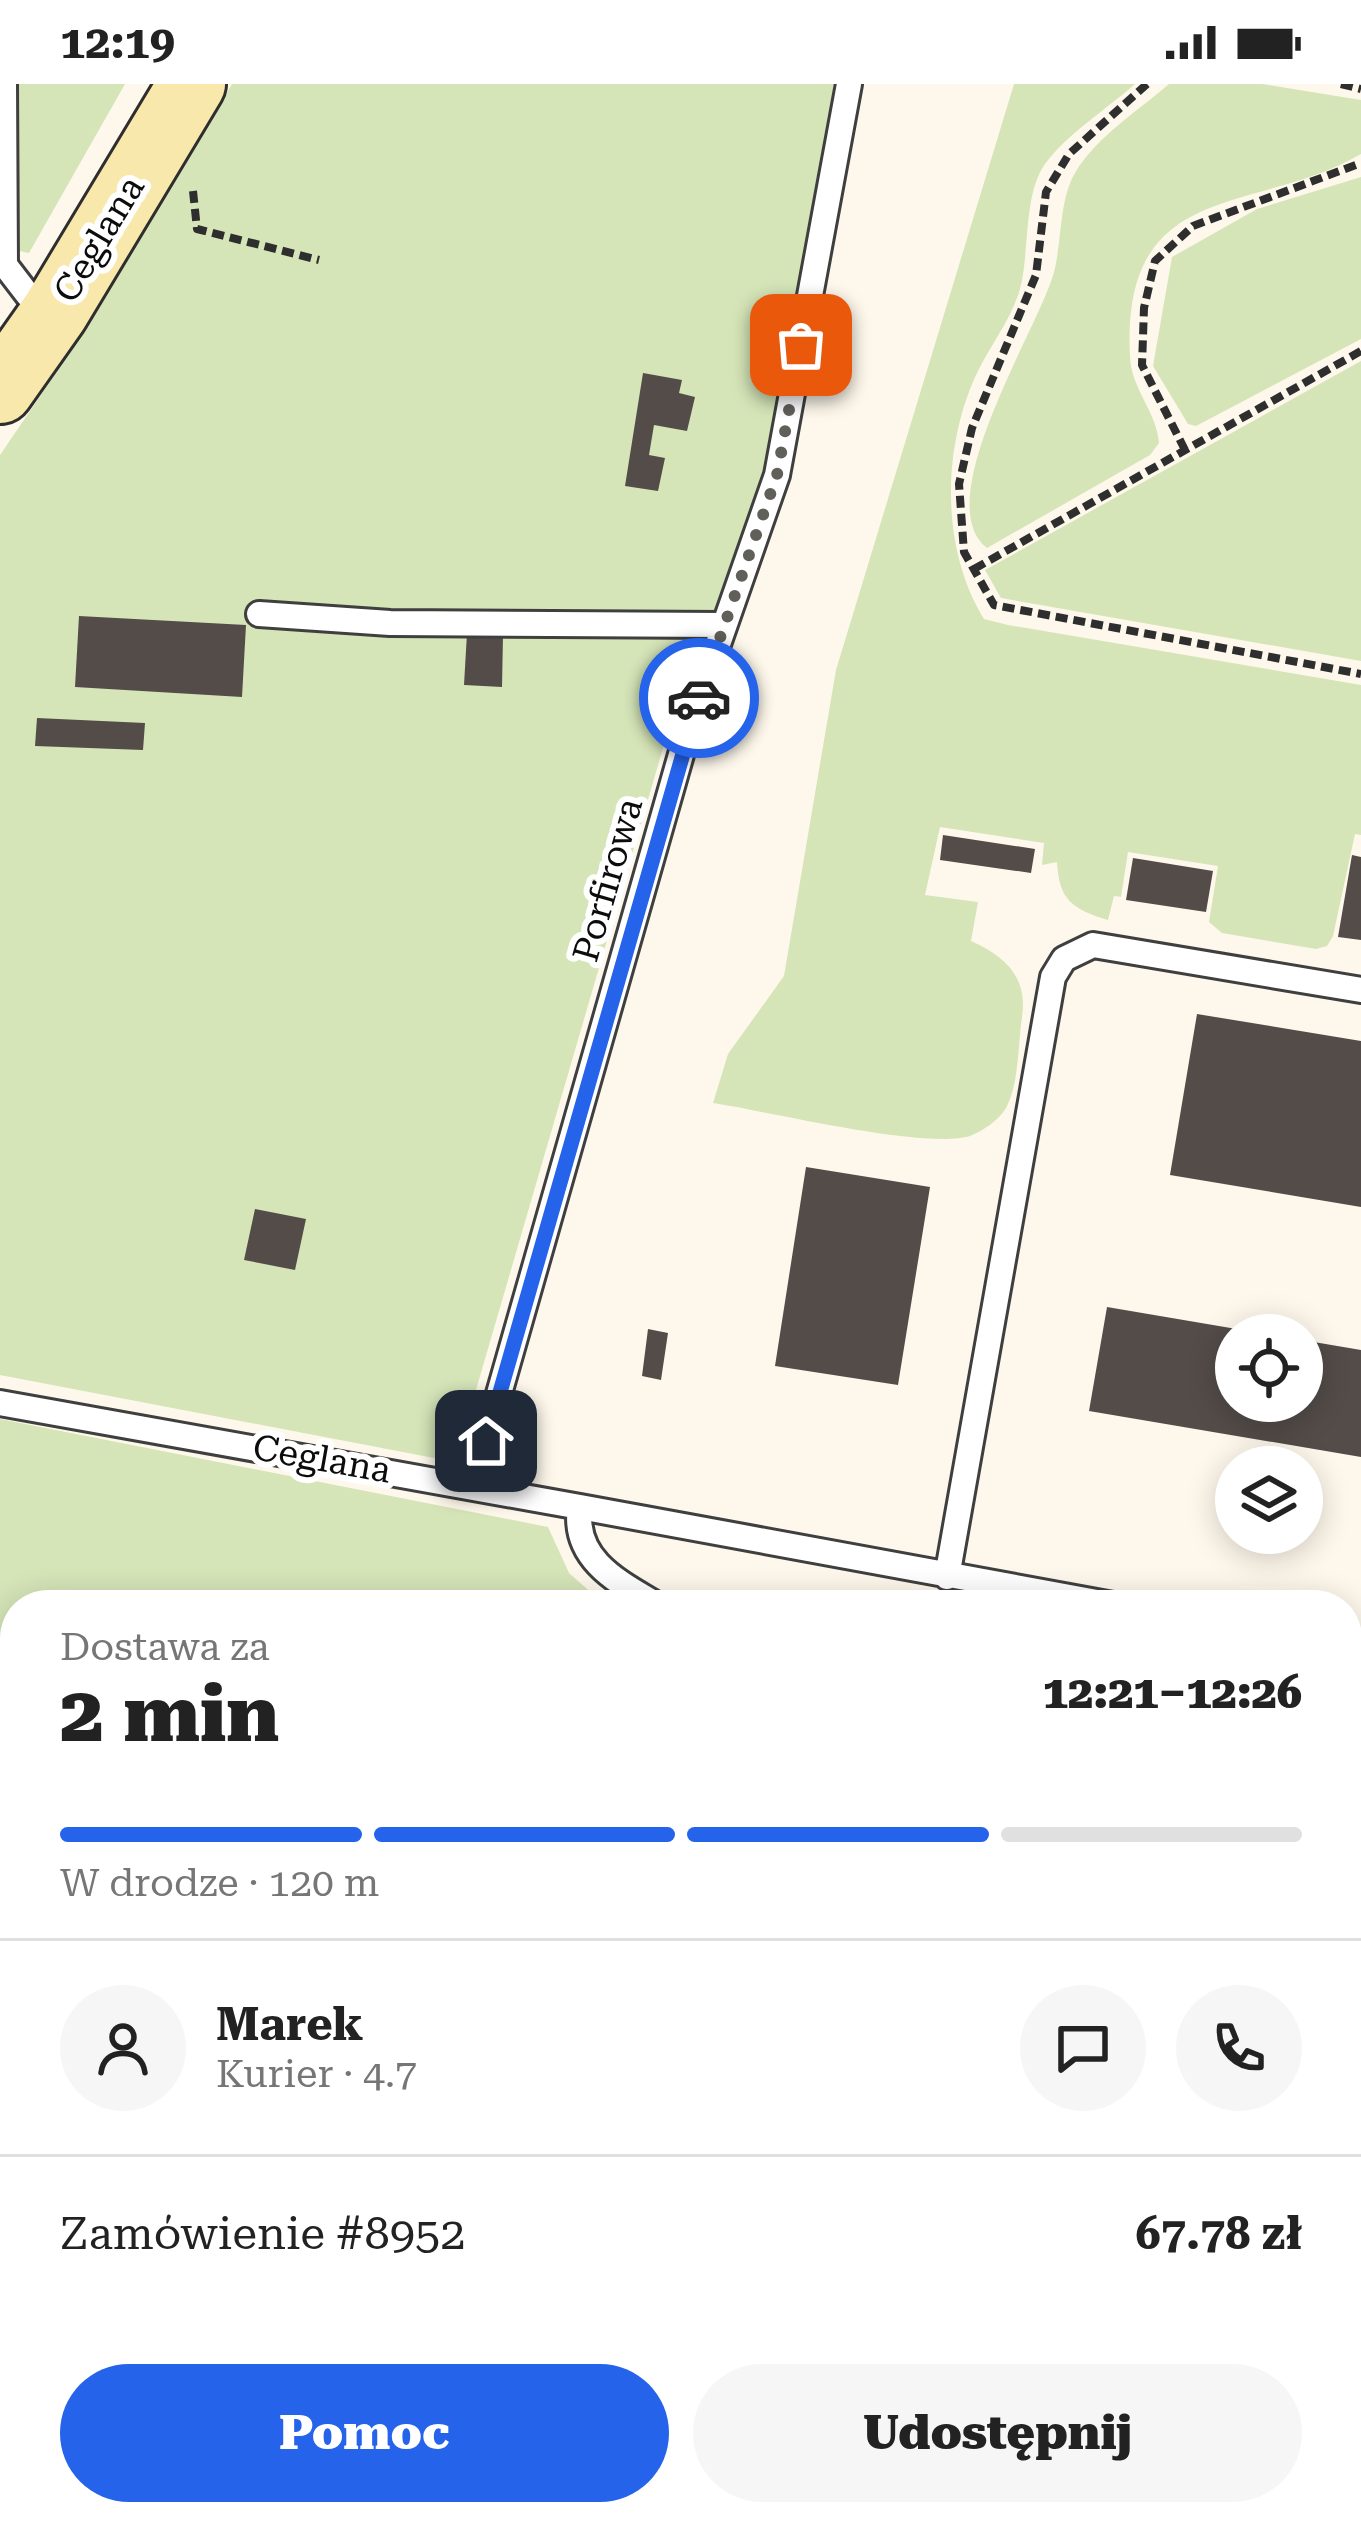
<!DOCTYPE html>
<html lang="pl">
<head>
<meta charset="utf-8">
<style>
  body { margin:0; font-family:"Roboto Serif",serif; background:#f6f6f6; color:#222; height:100vh; display:flex; flex-direction:column; font-size:45px; white-space:nowrap }
  * { box-sizing:border-box; margin:0 }
  p { font-size:39px; color:#767676 }
  .icon { flex:none; width:66px; height:66px; fill:none; stroke:currentColor; stroke-width:2; stroke-linecap:round; stroke-linejoin:round }
  .map { position:relative; flex:1; overflow:hidden }
  .sheet { position:absolute; left:0px; top:1506px; width:1362px; height:936px; display:flex; flex-direction:column; background:#fff; border-radius:48px 48px 0 0; box-shadow:0 6px 30px #0003 }
  .sheet>* { flex:none }
  .controls { position:absolute; left:1215px; top:1230px; display:grid; gap:24px }
  .controls a { display:grid; place-items:center; width:108px; height:108px; border-radius:50%; background:#fff; box-shadow:0 6px 30px #0003; font-size:60px }
  .pin { position:absolute; display:grid; place-items:center; width:102px; height:102px; color:#fff; margin:-51px; border-radius:24px; box-shadow:0 6px 18px #0006 }
  .courier { position:absolute; display:grid; place-items:center; width:120px; height:120px; margin:-60px; border:9px solid #2563eb; border-radius:50%; background:#fff; color:#222; box-shadow:0 3px 15px #0007 }
  .head em { font-style:normal; font-weight:800 }
  .head div { display:flex; flex-direction:column-reverse }
  .head { display:flex; align-items:center; justify-content:space-between; height:204px; padding:0 60px }
  h1 { font-size:78px; font-weight:800; line-height:90px }
  .bar { display:grid; grid-template-columns:repeat(4,1fr); gap:18px 12px; align-content:center; height:144px; padding:0 60px }
  .bar i { height:15px; border-radius:9px; background:#e0e0e0 }
  .bar .current { background:#2563eb }
  .bar p { grid-column:span 4 }
  .line { display:flex; align-items:center; gap:30px; padding:0 60px; border-top:3px solid #e0e0e0 }
  .line div { flex:1 }
  .round { display:grid; place-items:center; flex:none; width:126px; height:126px; border-radius:63px; background:#f6f6f6 }
  .primary-button { display:flex; gap:24px; margin-top:auto; padding:24px 60px }
  .primary-button a { flex:1; height:138px; border-radius:72px; background:#2563eb; color:#fff; font-size:48px; font-weight:800; line-height:138px; text-align:center }
  .primary-button a+a { background:#f6f6f6; color:#222 }
  .status { display:flex; justify-content:space-between; align-items:center; height:84px; padding:0 60px; background:#fff; direction:ltr }
  .status svg { height:33px; fill:currentColor }
  .map>svg:first-child { display:block }
  .green { fill:#d5e5b8 }
  .forest { fill:#bad598 }
  .building { fill:#534c49 }
  .lines { fill:none; stroke-linecap:round; stroke-linejoin:round }
  .lane-casing { stroke:#3f3f3f; stroke-width:30 }
  .secondary-casing { stroke:#2e2e2e; stroke-width:72 }
  .highway-casing { stroke:#1d1d1d; stroke-width:72 }
  .path { stroke:#2e2e2e; stroke-width:8; stroke-dasharray:12 6; stroke-linecap:butt }
  .lane { stroke:#fff; stroke-width:24 }
  .secondary { stroke:#f9e8ab; stroke-width:66 }
  .highway { stroke:#ea8d5d; stroke-width:66 }
  .done { stroke:#615f5a; stroke-width:12; stroke-dasharray:0 21.6 }
  .route { stroke:#2563eb; stroke-width:15 }
  .labels { text-anchor:middle; dominant-baseline:central; stroke-width:12; stroke-linejoin:round; paint-order:stroke }
  .street-label { font-size:36px; fill:#0c0c0c; stroke:#fff }
</style>
</head>
<body>
<div class="status"><b>12:19</b><svg viewBox="0 0 49 12"><path d="M0 12V9h3v3zM5 12V6h3v6zM10 12V3h3v9zM15 12V0h3v12zM26 1h20v11H26zM47 4h2v5h-2z"/></svg></div>
<div class="map">
<svg width="1361" height="2442" viewBox="0 0 1361 2442">
  <rect width="100%" height="100%" fill="#fef8ec"/>
  <path class="green" d="M 12,0 L 125,0 L 29,169 L 10,165 Z
    M 232,0 L 834,0 L 797,248 L 767,391 L 668,647 L 455,1378 L 0,1291 L 0,371 L 58,286 Z
    M 1014,0 L 1135,0 C 1107,25 1067,50 1045,80 C 1023,111 1030,168 1020,205 C 1012,234 991,260 978,287 C 942,361 940,464 984,535 L 1008,541 L 1361,601 L 1361,751 L 1355,750 L 1333,852 L 1327,862 L 1316,865 L 1222,849 L 1209,838 L 1218,782 L 1128,768 L 1121,813 L 1114,812 L 1108,836 C 1072,825 1059,816 1057,778 L 1042,781 L 1044,759 L 940,743 L 925,811 L 978,818 L 971,857 C 1005,872 1028,893 1022,933 C 1018,960 1019,1001 1006,1024 C 999,1036 983,1047 970,1052 C 925,1066 767,1027 713,1019 L 728,970 L 784,892 L 836,586 Z
    M 1169,0 L 1262,0 L 1361,16 L 1361,70 C 1255,132 1121,93 1130,272 C 1131,305 1157,328 1159,359 L 1150,371 L 987,464 C 927,418 1040,242 1054,188 C 1062,158 1059,116 1075,89 C 1096,53 1138,27 1169,0 Z
    M 1361,93 L 1361,255 L 1196,342 L 1188,340 L 1153,282 L 1172,173 L 1257,125 Z
    M 1361,277 L 1361,577 L 1001,514 L 985,486 Z
    M 0,1335 L 548,1443 L 569,1489 L 605,1521 L 15,1521 L 15,2022 L 0,2023 Z
    M 0,2047 L 15,2048 L 15,2274 L 0,2274 Z
    M 1361,2093 L 1361,2247 L 1347,2247 L 1347,2100 Z
    M 1347,2414 L 1361,2413 L 1361,2428 L 714,2442 L 0,2442 L 707,2427 L 1347,2427 Z"/>
  <path class="forest" d="M 1347,1885 L 1361,1887 L 1361,2029 L 1347,2035 Z"/>
  <path class="building" d="M 643,289 L 682,296 L 679,309 L 695,313 L 687,347 L 654,341 L 649,371 L 665,374 L 658,407 L 625,402 Z
    M 79,532 L 246,541 L 242,613 L 75,603 Z
    M 467,549 L 503,551 L 502,603 L 464,601 Z
    M 37,634 L 145,639 L 143,666 L 35,662 Z
    M 943,751 L 1035,765 L 1031,789 L 940,776 Z
    M 1352,771 L 1361,773 L 1361,856 L 1338,853 Z
    M 1133,774 L 1213,787 L 1206,828 L 1126,816 Z
    M 1197,930 L 1361,957 L 1361,1123 L 1170,1091 Z
    M 806,1083 L 930,1103 L 898,1301 L 775,1282 Z
    M 255,1125 L 306,1135 L 295,1186 L 244,1176 Z
    M 1107,1223 L 1260,1249 L 1236,1251 L 1236,1317 L 1302,1317 L 1302,1256 L 1361,1266 L 1361,1373 L 1089,1327 Z
    M 648,1245 L 668,1249 L 661,1296 L 642,1292 Z"/>
  <g class="lines">
    <defs>
      <path id="lane" d="M 4,0 L 5,181 L 28,211 L 53,226
        M 259,530 L 390,539 L 723,541
        M 0,1319 L 580,1423 C 572,1475 618,1498 657,1521
        M 473,1401 L 688,646 L 777,391 L 849,0
        M 580,1423 L 1113,1521
        M 947,1493 L 1053,893 L 1064,875 L 1093,861 L 1361,906
        M 1347,1561 L 1361,1563"/>
      <path id="secondary" d="M 0,306 L 55,228 L 192,0
        M 1347,2074 L 1361,2067
        M 0,2297 L 15,2297"/>
      <path id="highway" d="M 1347,2277 L 1361,2277
        M 1347,2359 L 1361,2359
        M 0,2387 L 15,2387"/>
    </defs>
    <use href="#lane" class="lane-casing"/>
    <use href="#secondary" class="secondary-casing"/>
    <use href="#highway" class="highway-casing"/>
    <path class="path" d="M 1147,0 L 1069,70 L 1046,108 L 1036,191 L 972,344 L 959,400 L 964,468 L 994,521 L 1361,590
      M 1341,0 L 1361,5
      M 193,107 L 197,145 L 319,176
      M 1185,366 L 1142,281 L 1144,224 L 1155,177 L 1193,142 L 1361,79
      M 974,485 L 1361,267
      M 0,2200 L 15,2200"/>
    <use href="#lane" class="lane"/>
    <use href="#secondary" class="secondary"/>
    <use href="#highway" class="highway"/>
  </g>
  <g class="lines">
    <path class="done" d="M 699,614 L 777,391 L 801,261"/>
    <path class="route" d="M 486,1357 L 699,614"/>
  </g>
  <g class="labels">
    <g class="street-label">
      <text transform="translate(99 155) rotate(-59)">Ceglana</text>
      <text transform="translate(608 796) rotate(-74)">Porfirowa</text>
      <text transform="translate(322 1375) rotate(10)">Ceglana</text>
    </g>
  </g>
</svg>
<div class="controls">
<a><svg class="icon" aria-label="locate" viewBox="0 0 24 24"><circle cx="12" cy="12" r="6"/><path d="M12 2v4M12 18v4M2 12h4M18 12h4"/></svg></a>
<a><svg class="icon" aria-label="layers" viewBox="0 0 24 24"><path d="M12 4l9 5-9 5-9-5zM3 14l9 5 9-5"/></svg></a>
</div>
<div class="pin" style="left:801px;top:261px;background:#ea580c"><svg class="icon" aria-label="bag" viewBox="0 0 24 24"><path d="M5 8h14l-1 12H6zM9 8a3 3 0 0 1 6 0"/></svg></div>
<div class="pin" style="left:486px;top:1357px;background:#1f2937"><svg class="icon" aria-label="home" viewBox="0 0 24 24"><path d="M3 11l9-7 9 7M6 9v11h12V9"/></svg></div>
<div class="courier" style="left:699px;top:614px"><svg class="icon" aria-label="car" viewBox="0 0 24 24"><path d="M5 17H2v-5l4-1 3-4h7l3 4 3 1v5h-3M9 17h6M6 11h13"/><circle cx="7" cy="17" r="2"/><circle cx="17" cy="17" r="2"/></svg></div>
<section class="sheet">
<div class="head"><div><h1>2 min</h1><p>Dostawa za</p></div><em>12:21–12:26</em></div>
<div class="bar"><i class="current"></i><i class="current"></i><i class="current"></i><i></i><p>W drodze · 120 m</p></div>
<div class="line" style="height:216px"><a class="round"><svg class="icon" aria-label="person" viewBox="0 0 24 24"><circle cx="12" cy="8" r="4"/><path d="M4 21q1-7 8-7t8 7"/></svg></a><div><b>Marek</b><p>Kurier · 4.7</p></div><a class="round"><svg class="icon" aria-label="chat" viewBox="0 0 24 24"><path d="M4 5h16v11H9l-5 4z"/></svg></a><a class="round"><svg class="icon" aria-label="phone" viewBox="0 0 24 24"><path d="M5 4h4l2 5-3 2q2 4 5 5l2-3 5 2v4C11 20 4 13 5 4z"/></svg></a></div>
<div class="line" style="height:156px"><div>Zamówienie #8952</div><b>67.78 zł</b></div>
<div class="primary-button"><a>Pomoc</a><a>Udostępnij</a></div>
</section>
</div>
</body>
</html>
